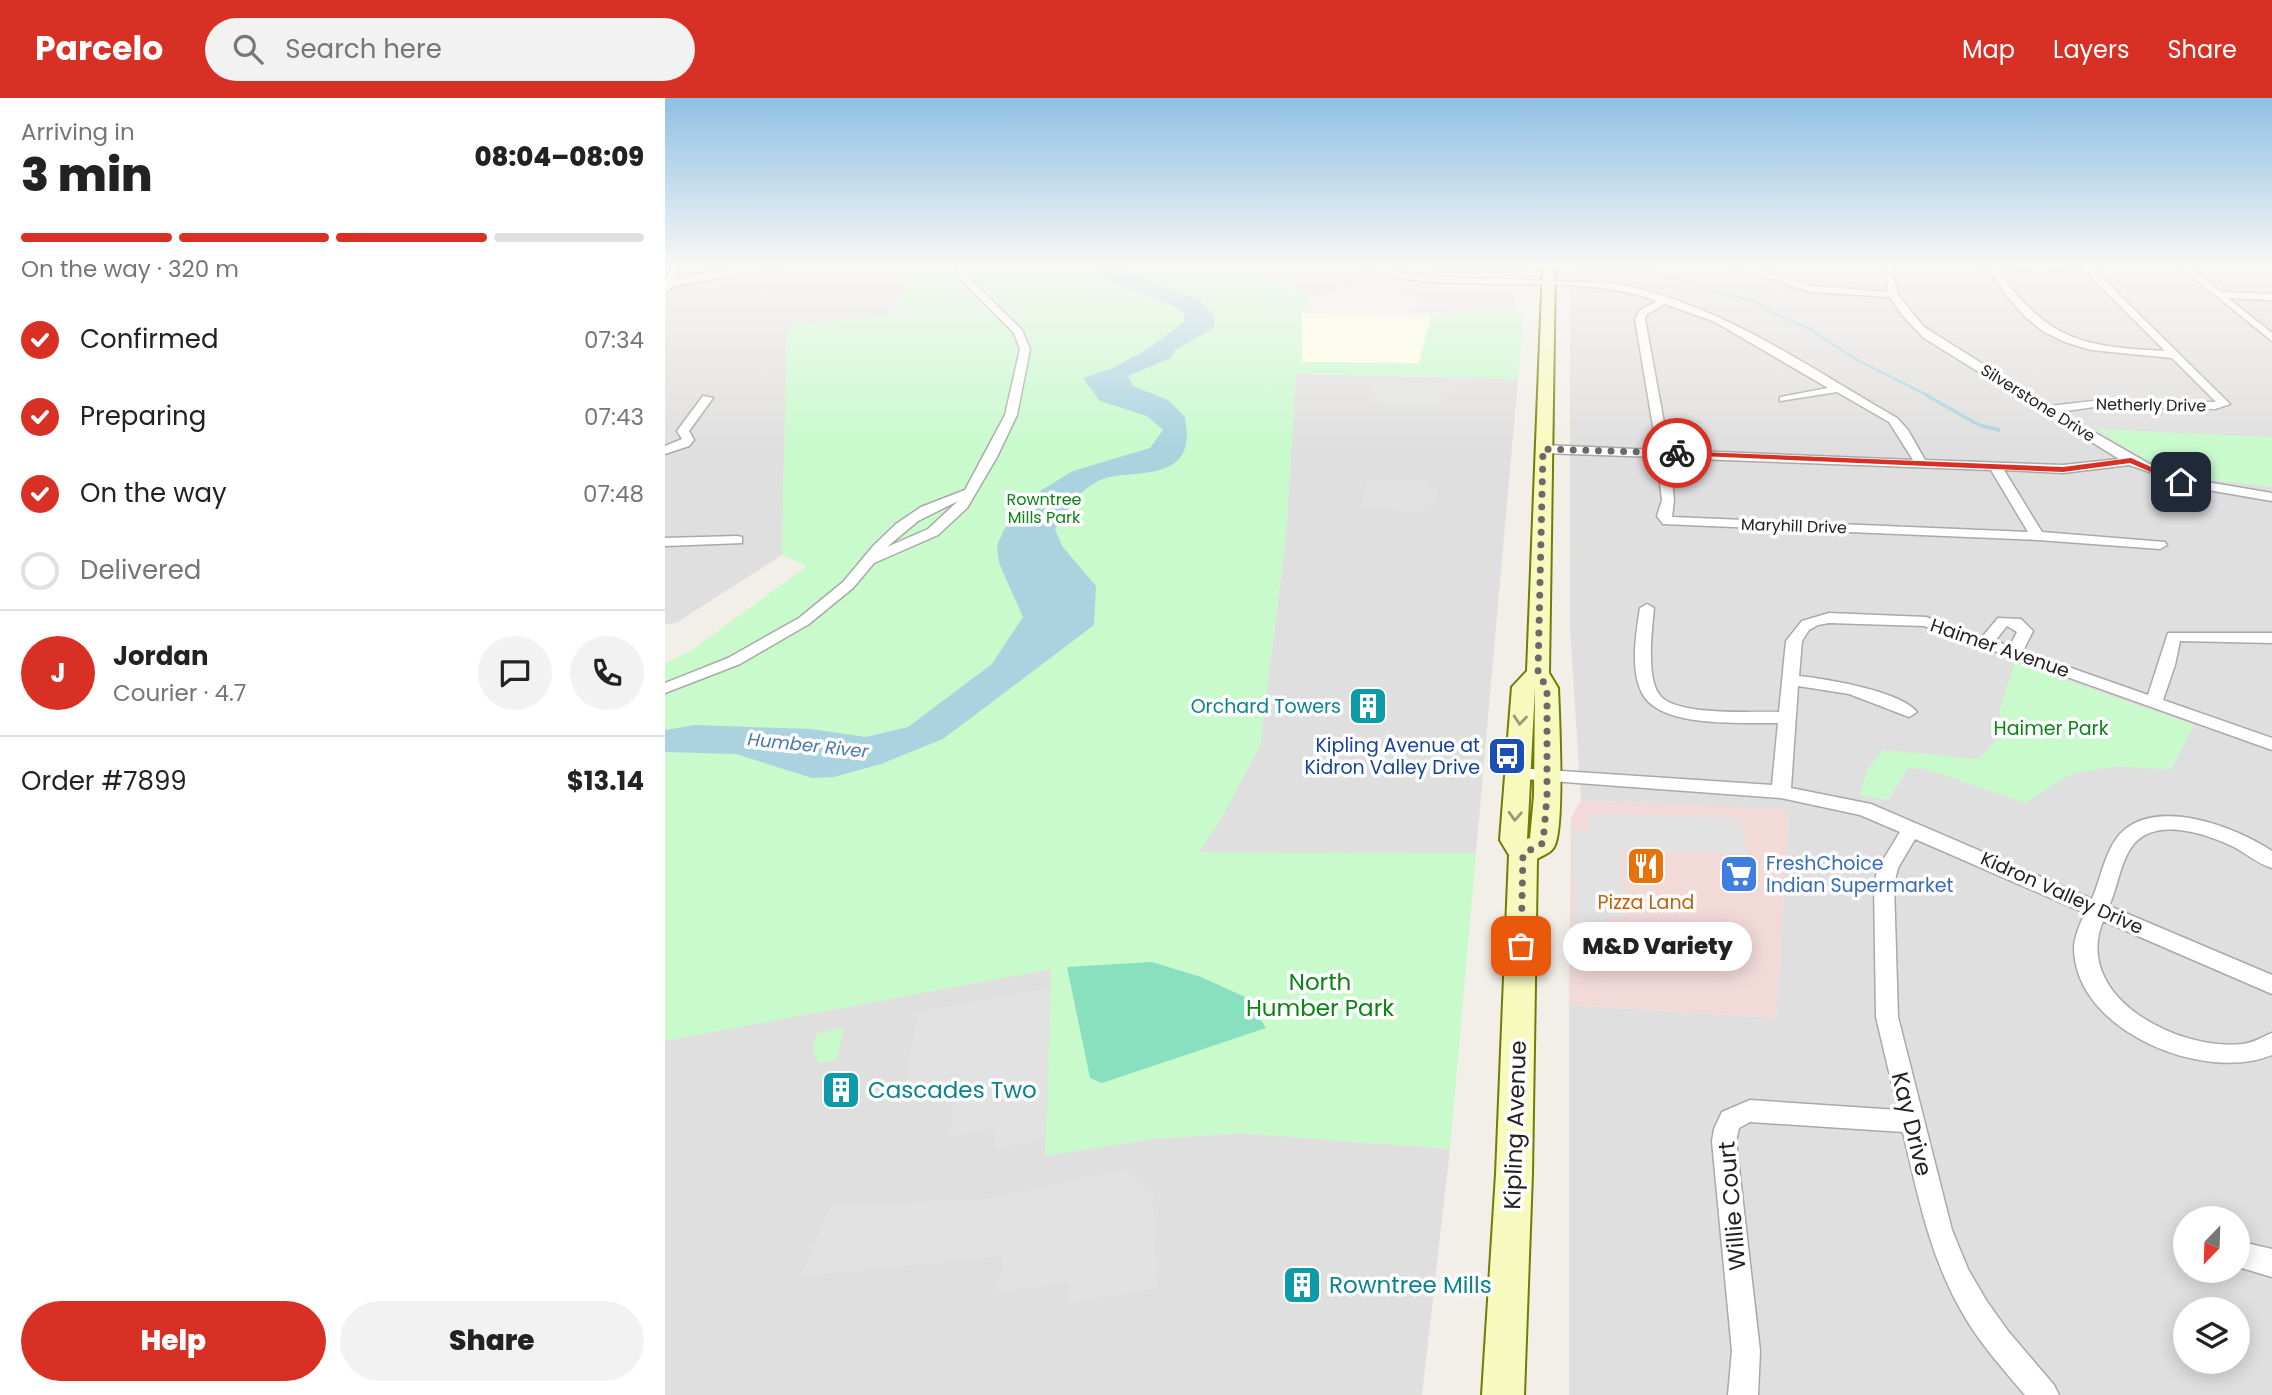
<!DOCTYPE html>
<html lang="en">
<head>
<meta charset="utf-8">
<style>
  body { margin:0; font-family:Poppins,sans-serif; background:#f2f2f2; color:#222; height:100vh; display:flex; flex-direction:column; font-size:26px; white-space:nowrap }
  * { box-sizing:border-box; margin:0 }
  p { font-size:23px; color:#767676 }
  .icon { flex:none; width:38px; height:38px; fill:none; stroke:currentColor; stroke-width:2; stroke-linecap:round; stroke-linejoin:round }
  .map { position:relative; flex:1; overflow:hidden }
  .side { display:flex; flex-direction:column; background:#fff; width:665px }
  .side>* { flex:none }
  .needle { width:46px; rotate:203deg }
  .buttons { position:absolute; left:1508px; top:1108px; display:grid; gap:14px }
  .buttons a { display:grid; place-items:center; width:77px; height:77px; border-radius:50%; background:#fff; box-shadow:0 4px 18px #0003; font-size:35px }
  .pin { position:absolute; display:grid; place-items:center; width:60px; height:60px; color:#fff; margin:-30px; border-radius:14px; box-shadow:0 4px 10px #0006 }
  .courier { position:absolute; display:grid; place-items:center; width:70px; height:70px; margin:-35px; border:5px solid #d93025; border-radius:50%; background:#fff; color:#222; box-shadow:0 2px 9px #0007 }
  .bubble { position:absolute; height:49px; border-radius:24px; background:#fff; box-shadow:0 4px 18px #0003; font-size:23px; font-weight:800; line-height:49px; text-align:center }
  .head em { font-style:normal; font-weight:800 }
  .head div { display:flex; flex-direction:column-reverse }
  .head { display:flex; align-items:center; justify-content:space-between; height:119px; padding:0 21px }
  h1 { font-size:46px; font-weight:800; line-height:52px }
  .bar { display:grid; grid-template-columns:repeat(4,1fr); gap:10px 7px; align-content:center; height:84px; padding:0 21px }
  .bar i { height:9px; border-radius:5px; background:#e0e0e0 }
  .bar .on { background:#d93025 }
  .bar p { grid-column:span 4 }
  .line { display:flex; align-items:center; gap:18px; padding:0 21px; border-top:2px solid #e0e0e0 }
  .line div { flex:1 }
  .round { display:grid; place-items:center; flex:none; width:74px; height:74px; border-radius:37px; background:#f2f2f2 }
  ol { padding:0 21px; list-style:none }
  li { display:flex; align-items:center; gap:21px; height:77px }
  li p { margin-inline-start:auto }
  li .icon { padding:7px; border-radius:50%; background:#d93025; color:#fff; stroke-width:4 }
  li:last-child { color:#767676 }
  li i { width:38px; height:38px; border:4px solid #e0e0e0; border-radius:50% }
  .action { display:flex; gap:14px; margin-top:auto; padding:14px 21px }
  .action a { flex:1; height:80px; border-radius:42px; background:#d93025; color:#fff; font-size:28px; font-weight:800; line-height:80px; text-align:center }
  .action a+a { background:#f2f2f2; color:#222 }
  header { display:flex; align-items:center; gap:42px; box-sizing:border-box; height:98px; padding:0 35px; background:#d93025; color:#fff }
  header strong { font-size:33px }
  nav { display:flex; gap:38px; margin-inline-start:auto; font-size:24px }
  .search { width:490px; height:63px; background:#f2f2f2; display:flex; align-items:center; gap:18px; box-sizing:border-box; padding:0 24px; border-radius:38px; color:#767676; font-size:26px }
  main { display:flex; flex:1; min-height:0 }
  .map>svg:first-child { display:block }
  .residential { fill:#e0dfdf; fill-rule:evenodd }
  .commercial { fill:#f2dad9 }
  .education { fill:#ffffe5 }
  .park { fill:#c8facc }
  .pitch { fill:#88e0be }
  .parking { fill:#e2e2e2 }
  .water { fill:#aad3df }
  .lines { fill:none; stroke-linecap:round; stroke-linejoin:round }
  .stream-far1 { stroke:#aad3df; stroke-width:2.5 }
  .stream { stroke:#aad3df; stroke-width:3.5 }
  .minor-casing { stroke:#a9a9a9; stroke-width:3 }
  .tertiary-casing { stroke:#a9a9a9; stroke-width:3 }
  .secondary-casing { stroke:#707d05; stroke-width:4 }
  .minor { fill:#fff; fill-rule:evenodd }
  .tertiary { fill:#fff; fill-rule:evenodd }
  .secondary { fill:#f7fabf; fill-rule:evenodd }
  .oneway { stroke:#979978 }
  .route { fill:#d93025 }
  .done { stroke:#6b6a68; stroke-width:7; stroke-dasharray:0 12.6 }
  .labels { text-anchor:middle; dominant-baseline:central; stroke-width:7; stroke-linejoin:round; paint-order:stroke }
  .far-street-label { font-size:16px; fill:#222; stroke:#fff }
  .far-park-label { font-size:16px; fill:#0c8416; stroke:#fff }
  .far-water-label { font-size:18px; font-style:italic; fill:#4a7aab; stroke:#fff }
  .street-label { font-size:19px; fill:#222; stroke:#fff }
  .culture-label { font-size:19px; fill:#0d838f; stroke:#fff; text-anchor:end }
  .park-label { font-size:19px; fill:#0c8416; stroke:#fff }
  .transit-label { font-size:19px; fill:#164399; stroke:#fff; text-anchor:end }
  .shop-label { font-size:19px; fill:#366cbe; stroke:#fff; text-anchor:start }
  .food-label { font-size:19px; fill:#c56008; stroke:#fff }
  .near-park-label { font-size:23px; fill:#0c8416; stroke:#fff }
  .near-culture-label { font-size:23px; fill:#0d838f; stroke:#fff; text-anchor:start }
  .near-street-label { font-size:23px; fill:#222; stroke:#fff }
</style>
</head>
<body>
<header>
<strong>Parcelo</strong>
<div class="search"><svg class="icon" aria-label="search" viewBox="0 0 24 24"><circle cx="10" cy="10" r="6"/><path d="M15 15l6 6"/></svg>Search here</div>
<nav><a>Map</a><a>Layers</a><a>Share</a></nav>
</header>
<main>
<section class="side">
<div class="head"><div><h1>3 min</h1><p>Arriving in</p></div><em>08:04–08:09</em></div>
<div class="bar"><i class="on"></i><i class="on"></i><i class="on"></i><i></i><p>On the way · 320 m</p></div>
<ol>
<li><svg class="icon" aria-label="check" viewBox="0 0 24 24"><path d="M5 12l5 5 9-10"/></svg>Confirmed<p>07:34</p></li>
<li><svg class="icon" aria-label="check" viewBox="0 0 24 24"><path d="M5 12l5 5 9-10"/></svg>Preparing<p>07:43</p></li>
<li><svg class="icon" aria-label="check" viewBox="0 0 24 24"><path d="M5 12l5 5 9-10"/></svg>On the way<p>07:48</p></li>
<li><i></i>Delivered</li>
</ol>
<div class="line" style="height:126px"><b class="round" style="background:#d93025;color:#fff">J</b><div><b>Jordan</b><p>Courier · 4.7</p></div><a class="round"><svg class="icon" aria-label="chat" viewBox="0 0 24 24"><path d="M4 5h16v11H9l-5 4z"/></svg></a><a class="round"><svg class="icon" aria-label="phone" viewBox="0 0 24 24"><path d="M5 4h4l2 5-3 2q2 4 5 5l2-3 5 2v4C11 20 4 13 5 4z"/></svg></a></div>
<div class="line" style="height:91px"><div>Order #7899</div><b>$13.14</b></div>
<div class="action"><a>Help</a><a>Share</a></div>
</section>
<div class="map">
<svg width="1607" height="1297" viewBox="0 0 1607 1297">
  <rect width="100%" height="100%" fill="#f2efe9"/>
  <path class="residential" d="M 0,167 L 72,167 L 70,176 L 135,168 L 223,168 L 243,188 L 225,218 L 122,227 L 117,457 L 11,525 L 0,526 Z
    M 578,167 L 692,167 L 728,180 L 717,184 L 695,184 L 648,199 Z
    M 905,167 L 1607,167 L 1607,1297 L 904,1297 L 904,907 L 1111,920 L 1124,712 L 916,702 L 905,529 ZM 1521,1120 L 1573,1120 L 1573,1172 L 1521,1172 ZM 1521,1211 L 1573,1211 L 1573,1264 L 1521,1264 Z
    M 631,276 L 853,281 L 811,755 L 533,755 L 595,648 L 621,436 Z
    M 387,871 L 381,1057 L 487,1041 L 575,1035 L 785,1051 L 757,1297 L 0,1297 L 0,938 Z"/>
  <path class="commercial" d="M 732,167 L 862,167 L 861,178 L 775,174 Z
    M 905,167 L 972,167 L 977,170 L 981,178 L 966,187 L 904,183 Z
    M 916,702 L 1124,711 L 1111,920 L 904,907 L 906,720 Z"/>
  <path class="education" d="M 637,215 L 766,218 L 755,265 L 637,264 Z"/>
  <path class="park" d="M 226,167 L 578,167 L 648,199 L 637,215 L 637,264 L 754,265 L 766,218 L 787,219 L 787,216 L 795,216 L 796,213 L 859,214 L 853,281 L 631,276 L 621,436 L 595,648 L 556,721 L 534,754 L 811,755 L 785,1051 L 575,1035 L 487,1041 L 380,1058 L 386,871 L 0,943 L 0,565 L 27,552 L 142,468 L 117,457 L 122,227 L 225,218 L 243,188 L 223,168 Z
    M 1431,331 L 1607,339 L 1607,389 C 1576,385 1544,384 1514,375 C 1484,366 1458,347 1431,331 Z
    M 1350,564 L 1529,627 L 1506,672 L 1452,668 L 1406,676 L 1360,705 L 1261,671 L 1243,670 L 1223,702 L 1195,697 L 1202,672 L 1218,652 L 1313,661 L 1334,640 L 1335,610 Z
    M 179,929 L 172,962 L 155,965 L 148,954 L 151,936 Z"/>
  <path class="pitch" d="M 487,864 L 536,879 L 580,899 L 601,930 L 437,985 L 425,980 L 402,869 Z"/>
  <path class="parking" d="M 735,188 L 850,191 L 849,212 L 788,211 L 787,215 L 749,214 L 753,198 L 732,197 Z
    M 717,284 L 779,285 L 779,290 L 790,290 L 789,295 L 778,295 L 777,308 L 711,307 L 712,304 L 703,304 L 708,286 L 716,287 Z
    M 704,381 L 764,384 L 763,389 L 773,389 L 771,401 L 755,413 L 695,410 Z
    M 925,716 L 1075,720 L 1083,756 L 955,752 L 960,819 L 941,819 L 945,867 L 909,866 L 909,731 L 923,732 Z
    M 386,890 L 381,1040 L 330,1052 L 331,1029 L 284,1039 L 291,984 L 240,994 L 253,914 Z
    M 458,1071 L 488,1096 L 492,1190 L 405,1205 L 403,1185 L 331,1194 L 338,1169 L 337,1158 L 136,1178 L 166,1108 L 323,1101 Z"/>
  <path class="water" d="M 421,167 L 455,167 L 496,188 L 534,202 L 549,217 L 550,229 L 510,252 L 506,260 L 463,278 L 468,288 L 503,302 L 520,319 C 521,328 523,338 521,346 C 514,383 462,372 438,381 C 415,390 403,411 390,431 L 397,448 L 431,488 L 429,527 L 278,641 L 216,666 L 169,679 L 147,680 L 71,656 L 0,654 L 0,632 L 30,627 L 146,631 L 201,639 L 243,629 L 327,566 L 358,519 L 334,465 L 332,447 L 340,430 L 375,393 L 408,373 L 485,350 L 498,332 L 482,318 L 435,303 L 418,280 L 448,270 L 483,251 L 519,224 L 520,216 L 509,208 L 451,186 Z"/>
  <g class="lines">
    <path class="stream-far1" d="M 981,167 L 996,177 L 1023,182 L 1045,193 L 1087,202 L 1110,216 L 1143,230 L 1192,262 L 1264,298"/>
    <path class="stream" d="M 1261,297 L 1314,327 L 1334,332"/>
    <defs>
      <path id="minor" d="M 7,167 L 15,167 L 5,191 L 0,194 L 0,181 Z
        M 291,167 L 299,167 L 299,175 L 357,232 L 365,251 L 352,317 L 332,359 L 302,410 L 273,437 L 209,465 L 188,490 L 144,526 L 75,566 L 0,595 L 0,585 L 63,560 L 134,520 L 178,484 L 209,447 L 231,426 L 256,409 L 300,392 L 340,317 L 355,251 L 349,235 L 292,178 ZM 293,403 L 263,431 L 222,449 L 253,423 Z
        M 699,167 L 713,167 L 739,175 L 777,179 L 947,185 C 1051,203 1142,268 1232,320 L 1243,332 L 1260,362 L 1398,367 L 1454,361 L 1259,240 L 1237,217 L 1225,199 L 1146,194 L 1064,167 L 1078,167 L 1147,188 L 1223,194 L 1221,167 L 1229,167 L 1228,177 L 1233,197 L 1259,229 L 1385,308 L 1436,302 L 1551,304 L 1507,260 L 1426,252 L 1400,244 L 1379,234 L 1360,219 L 1342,198 L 1323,170 L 1315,167 L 1428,167 L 1426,169 L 1565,306 L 1550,311 L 1436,308 L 1394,314 L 1488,368 L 1536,383 L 1607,395 L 1607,403 L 1531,390 L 1464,367 L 1398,375 L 1339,372 L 1377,434 L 1500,444 L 1502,447 L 1495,451 L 1373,442 L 998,426 L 992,418 L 997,402 L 992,359 L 878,355 L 872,351 L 878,347 L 992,352 L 970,221 L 974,213 L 992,203 C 932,181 862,188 799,185 C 767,184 727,184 699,167 ZM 1332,170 L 1375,173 L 1417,170 L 1500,253 C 1417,249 1381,242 1332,170 ZM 1000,206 L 1050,224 L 1163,290 L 1115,299 L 1115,303 L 1172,294 L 1224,324 L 1248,362 L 1004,352 L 980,221 L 981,217 ZM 1005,360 L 1326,372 L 1363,434 L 1007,419 L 1009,402 Z
        M 1513,167 L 1523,167 L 1556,194 L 1607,196 L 1607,202 L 1563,200 L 1607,235 L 1607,243 Z
        M 38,298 L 48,300 L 24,333 L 29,342 L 24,348 L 0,356 L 0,348 L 17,341 L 12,333 Z
        M 72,438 L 77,439 L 77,445 L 0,448 L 0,440 Z
        M 982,506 L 989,510 C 987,531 981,578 994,596 C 1009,619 1088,613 1114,614 L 1121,543 L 1137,523 L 1164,515 L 1261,519 L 1317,539 L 1333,520 L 1356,521 L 1368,533 L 1358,553 L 1483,597 L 1503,535 L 1607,535 L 1607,545 L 1515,543 L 1510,567 L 1498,602 L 1607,640 L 1607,652 L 1259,528 L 1164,525 L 1153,527 L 1144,532 L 1137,543 L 1134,578 C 1162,581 1235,593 1252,614 L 1244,619 L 1184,596 L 1133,588 L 1126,690 L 1206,706 L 1427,801 C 1436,780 1440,753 1455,736 C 1491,698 1571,729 1607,753 L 1607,770 C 1593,766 1582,756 1569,749 C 1542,736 1491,718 1468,747 C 1455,764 1453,789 1444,808 L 1607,877 L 1607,896 L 1438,823 C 1407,899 1513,953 1577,946 C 1588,945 1597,939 1607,935 L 1607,957 C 1540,985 1411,934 1409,851 C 1409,839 1415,826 1420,815 L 1250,741 L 1233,770 L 1229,786 L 1233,919 L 1287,1132 L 1303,1171 L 1321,1202 L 1343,1233 L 1389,1287 L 1394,1297 L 1360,1297 C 1339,1272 1317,1248 1301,1221 C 1266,1164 1253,1099 1238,1034 L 1085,1024 L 1074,1030 L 1071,1043 L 1095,1253 L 1093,1297 L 1063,1297 L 1067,1253 L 1047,1043 L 1049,1031 L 1057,1014 L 1085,1002 L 1233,1012 L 1211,919 L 1209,786 L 1213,770 L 1235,734 L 1195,717 L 1116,700 L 846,680 L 843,676 L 852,670 L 1107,687 L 1113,625 C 1078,624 995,631 977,595 C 965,572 971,535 975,510 ZM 1342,528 L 1352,534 L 1345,548 L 1330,543 Z
        M 1573,1143 L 1607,1151 L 1607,1179 L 1573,1169 Z"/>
      <path id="tertiary" d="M 93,167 L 121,167 L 0,190 L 0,182 Z"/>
      <path id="secondary" d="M 878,167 L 890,167 L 884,575 L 893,590 C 894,616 900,732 889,749 C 886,755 878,757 872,761 L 867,1076 L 859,1297 L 817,1297 L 831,1076 L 844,757 L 835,742 L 847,589 L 862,573 ZM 870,590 L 869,698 L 865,740 L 862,741 Z"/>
    </defs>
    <use href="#minor" class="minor-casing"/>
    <use href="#tertiary" class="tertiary-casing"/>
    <use href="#secondary" class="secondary-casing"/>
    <use href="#minor" class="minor"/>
    <use href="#tertiary" class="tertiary"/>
    <use href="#secondary" class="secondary"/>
  </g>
  <defs><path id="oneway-chevron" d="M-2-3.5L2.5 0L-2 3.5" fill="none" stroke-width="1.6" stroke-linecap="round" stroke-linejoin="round" transform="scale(1.75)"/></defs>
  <g class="oneway">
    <use href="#oneway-chevron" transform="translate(855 622) rotate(95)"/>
    <use href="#oneway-chevron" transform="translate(850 718) rotate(93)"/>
  </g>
  <linearGradient id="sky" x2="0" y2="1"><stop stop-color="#8fc0e4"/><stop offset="0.48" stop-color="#f9f8f5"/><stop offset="1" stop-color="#f9f8f5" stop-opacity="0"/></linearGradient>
  <rect width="1607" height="349" fill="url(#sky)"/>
  <path class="route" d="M 1010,353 L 1398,369 L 1466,360 L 1520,384 L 1513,386 L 1465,365 L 1398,374 L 1012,357 Z"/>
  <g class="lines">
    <path class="done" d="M 856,848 L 858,756 L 878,745 L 882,698 L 882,590 L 873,575 L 878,351 L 1012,355"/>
  </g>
  <defs>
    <symbol id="building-square" viewBox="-11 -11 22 22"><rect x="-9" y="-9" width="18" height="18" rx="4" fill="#0f9aa8" stroke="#fff"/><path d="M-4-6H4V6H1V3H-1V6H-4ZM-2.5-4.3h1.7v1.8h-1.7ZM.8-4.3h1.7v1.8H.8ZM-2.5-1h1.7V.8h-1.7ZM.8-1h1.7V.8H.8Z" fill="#fff"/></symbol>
    <symbol id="bus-square" viewBox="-11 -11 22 22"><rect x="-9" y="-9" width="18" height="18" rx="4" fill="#1a4fb4" stroke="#fff"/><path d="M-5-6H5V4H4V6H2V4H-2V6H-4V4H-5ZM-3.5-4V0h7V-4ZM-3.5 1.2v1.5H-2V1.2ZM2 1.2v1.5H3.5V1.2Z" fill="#fff"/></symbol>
    <symbol id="restaurant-square" viewBox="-11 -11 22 22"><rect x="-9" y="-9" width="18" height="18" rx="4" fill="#e8710a" stroke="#fff"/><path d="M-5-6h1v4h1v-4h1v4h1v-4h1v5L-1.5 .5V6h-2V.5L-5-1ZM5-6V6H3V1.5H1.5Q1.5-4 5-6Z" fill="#fff"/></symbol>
    <symbol id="supermarket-square" viewBox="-11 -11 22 22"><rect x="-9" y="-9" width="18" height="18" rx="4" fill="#3f7fe0" stroke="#fff"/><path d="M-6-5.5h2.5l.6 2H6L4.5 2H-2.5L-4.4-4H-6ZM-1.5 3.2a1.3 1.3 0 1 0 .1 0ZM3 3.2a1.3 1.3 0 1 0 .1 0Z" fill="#fff"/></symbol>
  </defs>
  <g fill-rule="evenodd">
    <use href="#building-square" x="681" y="586" width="44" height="44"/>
    <use href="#bus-square" x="820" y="636" width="44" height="44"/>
    <use href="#restaurant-square" x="959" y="746" width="44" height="44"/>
    <use href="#supermarket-square" x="1052" y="754" width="44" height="44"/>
    <use href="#building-square" x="154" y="970" width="44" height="44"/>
    <use href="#building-square" x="615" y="1165" width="44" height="44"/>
  </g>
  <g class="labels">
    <g class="far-street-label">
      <text transform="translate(1373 305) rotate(32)">Silverstone Drive</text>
      <text transform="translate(1486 307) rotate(1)">Netherly Drive</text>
      <text transform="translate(1129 428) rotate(2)">Maryhill Drive</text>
    </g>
    <g class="far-park-label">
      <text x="379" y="401">Rowntree<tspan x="379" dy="18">Mills Park</tspan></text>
    </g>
    <g class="far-water-label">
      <text transform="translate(143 647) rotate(6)">Humber River</text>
    </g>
    <g class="street-label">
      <text transform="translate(1335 550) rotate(19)">Haimer Avenue</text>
      <text transform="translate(1397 795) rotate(24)">Kidron Valley Drive</text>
    </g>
    <g class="culture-label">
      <text x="676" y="608">Orchard Towers</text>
    </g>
    <g class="park-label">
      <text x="1386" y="630">Haimer Park</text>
    </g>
    <g class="transit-label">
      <text x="815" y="647">Kipling Avenue at<tspan x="815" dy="22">Kidron Valley Drive</tspan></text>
    </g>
    <g class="shop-label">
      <text x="1101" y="765">FreshChoice<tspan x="1101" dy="22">Indian Supermarket</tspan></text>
    </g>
    <g class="food-label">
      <text x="981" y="804">Pizza Land</text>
    </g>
    <g class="near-park-label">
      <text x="655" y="884">North<tspan x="655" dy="26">Humber Park</tspan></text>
    </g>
    <g class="near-culture-label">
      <text x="203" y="992">Cascades Two</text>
      <text x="664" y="1187">Rowntree Mills</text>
    </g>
    <g class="near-street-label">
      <text transform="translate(1247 1026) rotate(76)">Kay Drive</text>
      <text transform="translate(850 1027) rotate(-88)">Kipling Avenue</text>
      <text transform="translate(1067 1108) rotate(-95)">Willie Court</text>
    </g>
  </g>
</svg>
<div class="buttons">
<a><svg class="needle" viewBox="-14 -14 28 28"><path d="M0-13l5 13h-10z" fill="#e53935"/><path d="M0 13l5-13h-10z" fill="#767676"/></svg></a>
<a><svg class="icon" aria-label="layers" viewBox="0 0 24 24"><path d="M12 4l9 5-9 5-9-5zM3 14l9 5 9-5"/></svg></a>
</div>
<div class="pin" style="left:856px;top:848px;background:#ea580c"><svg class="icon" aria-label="bag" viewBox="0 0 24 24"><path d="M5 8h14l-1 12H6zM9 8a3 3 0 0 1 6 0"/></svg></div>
<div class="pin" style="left:1516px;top:384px;background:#1f2937"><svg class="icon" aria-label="home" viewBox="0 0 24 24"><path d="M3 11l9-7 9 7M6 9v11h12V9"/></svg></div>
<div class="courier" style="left:1012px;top:355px"><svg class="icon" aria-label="bike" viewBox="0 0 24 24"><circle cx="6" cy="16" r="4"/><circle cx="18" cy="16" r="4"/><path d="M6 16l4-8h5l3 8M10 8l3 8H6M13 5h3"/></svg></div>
<div class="bubble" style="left:898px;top:824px;width:189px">M&amp;D Variety</div>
</div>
</main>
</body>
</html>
